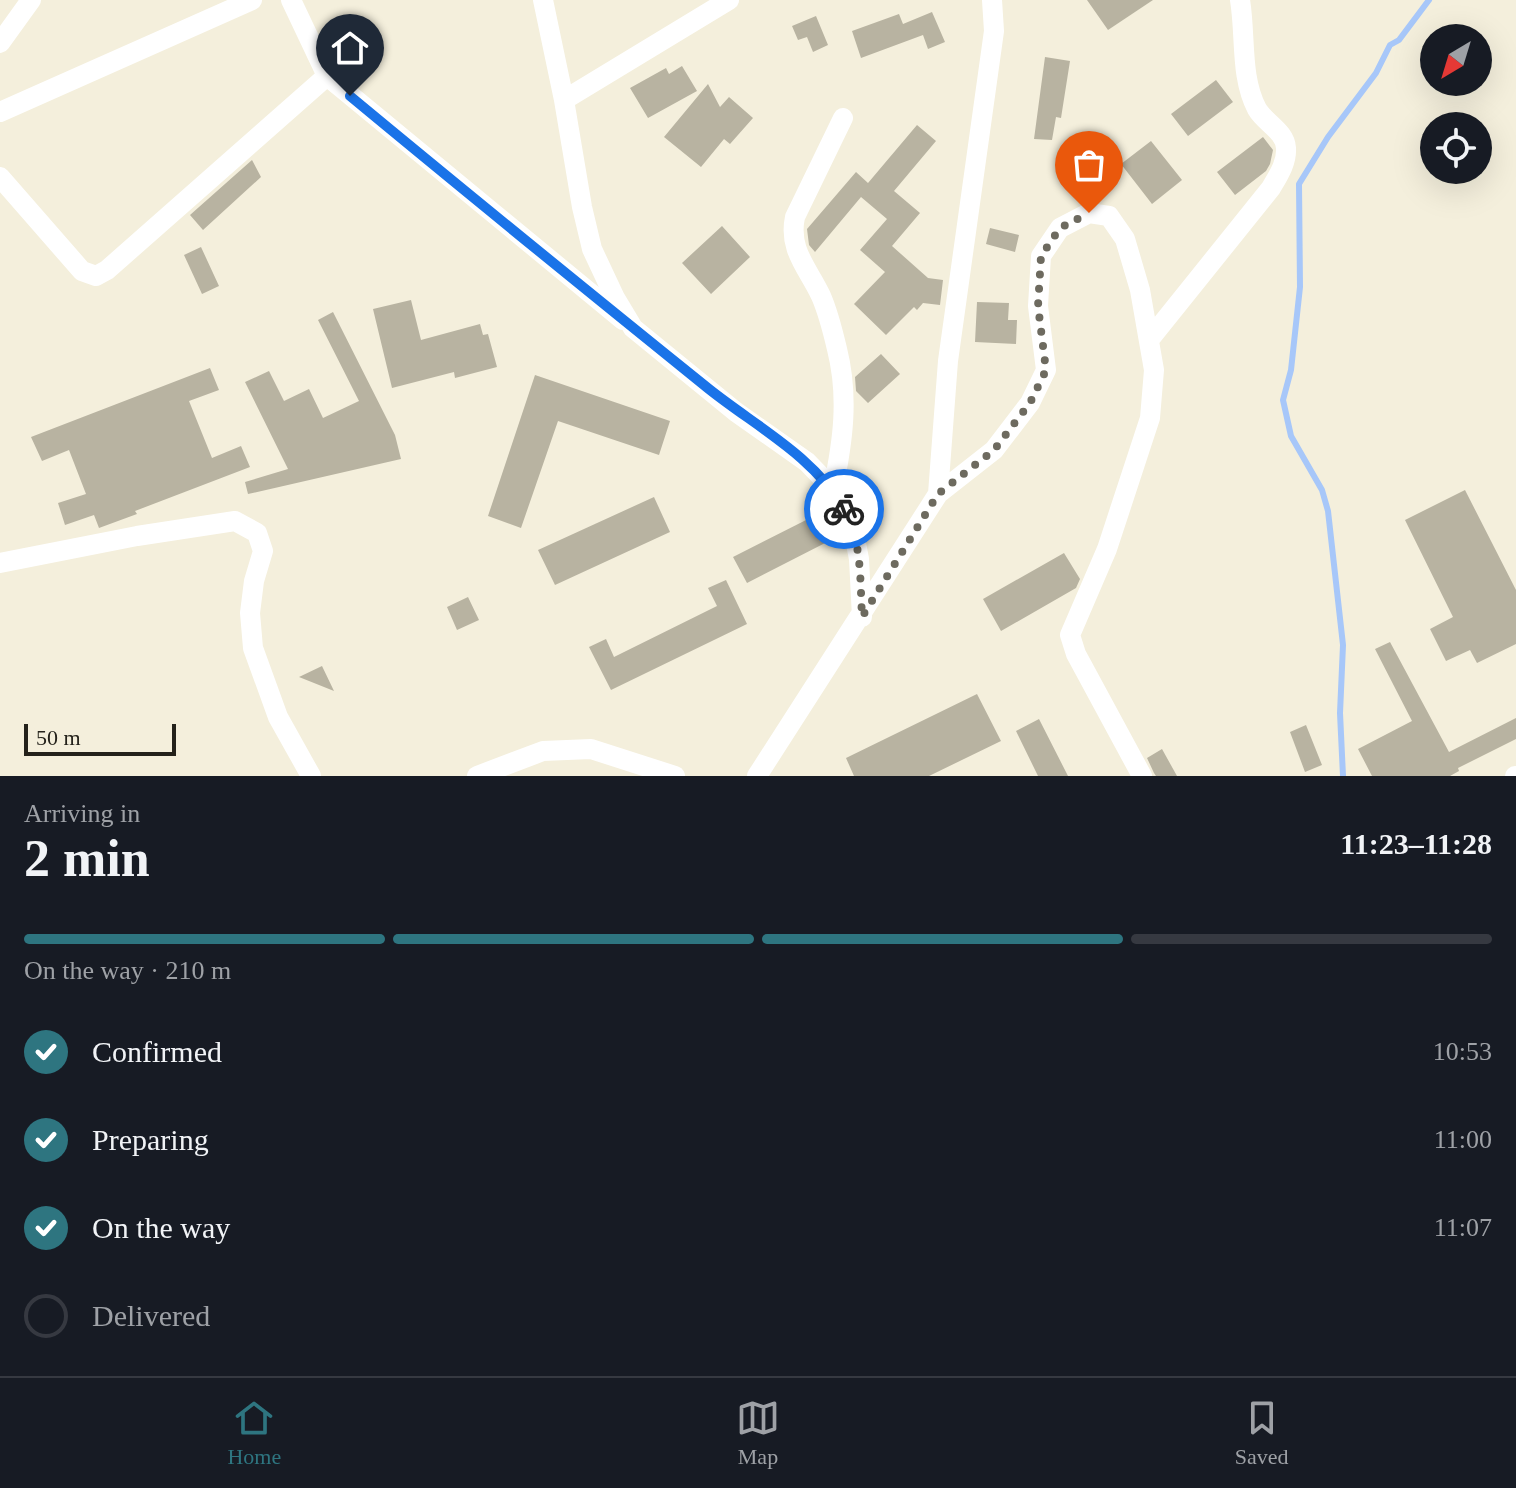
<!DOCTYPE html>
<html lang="en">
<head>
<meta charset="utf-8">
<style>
  body { margin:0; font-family:"Times New Roman",serif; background:#20242c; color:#f1f3f6; height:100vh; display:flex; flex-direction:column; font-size:30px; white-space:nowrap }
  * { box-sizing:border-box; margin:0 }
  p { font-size:26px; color:#9ea1a6 }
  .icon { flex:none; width:44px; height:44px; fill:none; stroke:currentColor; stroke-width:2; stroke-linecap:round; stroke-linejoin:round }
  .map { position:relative; height:776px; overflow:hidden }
  .panel { display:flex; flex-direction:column; background:#171b24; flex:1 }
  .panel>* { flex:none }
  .needle { width:52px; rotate:218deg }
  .controls { position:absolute; left:1420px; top:24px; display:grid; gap:16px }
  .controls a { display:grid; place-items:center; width:72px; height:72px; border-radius:50%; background:#171b24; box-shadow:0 8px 32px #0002; font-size:40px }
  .scale { position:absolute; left:24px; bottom:20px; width:152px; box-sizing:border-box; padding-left:8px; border:4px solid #24221b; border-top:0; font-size:22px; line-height:28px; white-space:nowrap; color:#24221b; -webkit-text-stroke:6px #f4efdc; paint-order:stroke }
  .pin { position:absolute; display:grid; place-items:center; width:68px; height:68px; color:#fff; margin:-82px -34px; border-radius:50% 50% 50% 0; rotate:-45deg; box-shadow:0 0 8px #0007 }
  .pin .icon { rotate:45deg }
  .courier { position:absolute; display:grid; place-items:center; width:80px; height:80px; margin:-40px; border:6px solid #1a73e8; border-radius:50%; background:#fff; color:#222; box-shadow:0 2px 10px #0007 }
  .summary em { font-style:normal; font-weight:700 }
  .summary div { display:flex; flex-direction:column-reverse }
  .summary { display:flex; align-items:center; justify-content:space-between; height:136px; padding:0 24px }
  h1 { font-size:52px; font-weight:700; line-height:60px }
  .bar { display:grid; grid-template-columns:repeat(4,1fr); gap:12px 8px; align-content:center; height:96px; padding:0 24px }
  .bar i { height:10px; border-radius:6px; background:#363941 }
  .bar .active { background:#2e7580 }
  .bar p { grid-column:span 4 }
  ol { padding:0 24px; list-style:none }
  li { display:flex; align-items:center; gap:24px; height:88px }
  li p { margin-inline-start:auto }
  li .icon { padding:8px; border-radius:50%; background:#2e7580; color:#fff; stroke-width:4 }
  li:last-child { color:#9ea1a6 }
  li i { width:44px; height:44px; border:4px solid #363941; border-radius:50% }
  .menu { display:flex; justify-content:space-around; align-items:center; height:112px; border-top:2px solid #363941; background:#171b24; font-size:22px; color:#9ea1a6 }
  .menu a { display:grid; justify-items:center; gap:4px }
  .menu .active { color:#2e7580 }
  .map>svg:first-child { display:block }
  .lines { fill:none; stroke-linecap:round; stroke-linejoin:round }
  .stream { stroke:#a7c7f9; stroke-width:6 }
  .building { fill:#b8b3a1 }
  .minor { stroke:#fff; stroke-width:20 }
  .done { stroke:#6d6a5f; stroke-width:8; stroke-dasharray:0 14.4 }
  .route { stroke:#1a73e8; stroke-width:10 }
</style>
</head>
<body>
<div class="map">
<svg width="1516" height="776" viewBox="0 0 1516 776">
  <rect width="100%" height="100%" fill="#f4efdc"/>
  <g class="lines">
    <path class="stream" d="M 1343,776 L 1340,713 L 1343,645 L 1328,511 L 1322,490 L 1291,436 L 1283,400 L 1291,370 L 1300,287 L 1299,184 L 1328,137 L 1376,73 L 1390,45 L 1399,40 L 1429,0"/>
  </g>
  <path class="building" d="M 1087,0 L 1153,0 L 1108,30 Z
    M 932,12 L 945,42 L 928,49 L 923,35 L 861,58 L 852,31 L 899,14 L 903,24 Z
    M 816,16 L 828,45 L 813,52 L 807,37 L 798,40 L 792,26 Z
    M 1045,57 L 1070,61 L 1061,118 L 1056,117 L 1052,140 L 1034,139 Z
    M 682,66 L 697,91 L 648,118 L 630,88 L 666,68 L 669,74 Z
    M 1216,80 L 1233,102 L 1188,136 L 1171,114 Z
    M 708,84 L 720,107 L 729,97 L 753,118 L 730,144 L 724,139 L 701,167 L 664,137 Z
    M 917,125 L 936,141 L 894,191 L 920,213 L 892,246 L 928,278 L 943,280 L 940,305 L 923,303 L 917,310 L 914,307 L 886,335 L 854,304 L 885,272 L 860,250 L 887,219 L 861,197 L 815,252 L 809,245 L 807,229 L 856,172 L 868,183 Z
    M 1263,137 L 1273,150 L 1270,164 L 1266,171 L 1235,195 L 1217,172 Z
    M 1151,141 L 1182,180 L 1152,204 L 1121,164 Z
    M 252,160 L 261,177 L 203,230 L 190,215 Z
    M 722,226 L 750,257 L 711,294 L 682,263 Z
    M 990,228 L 1019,235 L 1015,252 L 986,244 Z
    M 201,247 L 219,286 L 202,294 L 184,255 Z
    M 411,300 L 421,340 L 480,324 L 483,335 L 488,334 L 497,367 L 455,378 L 454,372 L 392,388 L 373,309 Z
    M 977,302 L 1009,303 L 1008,320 L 1017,320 L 1016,344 L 975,342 Z
    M 333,312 L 395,435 L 401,459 L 248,494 L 245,482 L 288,469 L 245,382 L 269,371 L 284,401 L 309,389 L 323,418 L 359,401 L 318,320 Z
    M 881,354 L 900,374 L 868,403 L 856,391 L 855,377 Z
    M 210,368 L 219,390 L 189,401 L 212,458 L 241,446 L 250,467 L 135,511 L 137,514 L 99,528 L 94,515 L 65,525 L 58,503 L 86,494 L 69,450 L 42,461 L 31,437 Z
    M 535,375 L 670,421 L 659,455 L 558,421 L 521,528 L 488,516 Z
    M 1465,490 L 1516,590 L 1516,644 L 1477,663 L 1470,650 L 1446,661 L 1430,629 L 1453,617 L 1405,520 Z
    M 654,497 L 670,532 L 555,585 L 538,550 Z
    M 816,515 L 829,541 L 747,583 L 733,557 Z
    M 1064,553 L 1080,579 L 1076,588 L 1001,631 L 983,599 Z
    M 726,580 L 747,624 L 611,690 L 589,647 L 606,639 L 614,657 L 717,606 L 708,588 Z
    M 468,597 L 479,620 L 457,630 L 447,607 Z
    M 1390,642 L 1449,752 L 1516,718 L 1516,739 L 1458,768 L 1459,771 L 1450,776 L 1372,776 L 1358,749 L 1412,721 L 1375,649 Z
    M 322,666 L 334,691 L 299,677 Z
    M 977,694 L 1001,741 L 929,776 L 854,776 L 846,758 Z
    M 1039,719 L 1068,776 L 1038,776 L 1016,731 Z
    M 1306,725 L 1322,765 L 1305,772 L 1290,732 Z
    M 1162,749 L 1177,776 L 1156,776 L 1154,773 L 1147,758 Z"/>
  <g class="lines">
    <path class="minor" d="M 291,0 L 327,76 L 623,320
      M 543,0 L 564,100 L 582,207 L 592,249 L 615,298 L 633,328 L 736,412 L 807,462 L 833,489 L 852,523 L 859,559 L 862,617
      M 0,43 L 31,0
      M 564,100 L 729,0
      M 0,112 L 252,0
      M 0,177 L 82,271 L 96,276 L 107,270 L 327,76
      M 1149,340 L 1271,188 C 1278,176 1287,163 1286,148 C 1285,131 1265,123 1257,109 C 1240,77 1246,36 1240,0
      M 833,489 C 843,441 849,397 837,349 C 833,332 828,312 821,296 C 808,268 788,250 795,217 L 843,118
      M 938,494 L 948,361 L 994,31 L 992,0
      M 0,563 L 137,536 L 235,521 L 257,533 L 263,551 L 254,581 L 250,613 L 253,648 L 278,717 L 311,776
      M 477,776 L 543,751 L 591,749 L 675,776
      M 757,776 L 938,494 L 994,450 L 1030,403 L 1046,370 L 1038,306 L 1041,256 L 1060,228 L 1089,213 L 1109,216 L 1125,239 L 1140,290 L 1154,370 L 1150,418 L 1107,549 L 1070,635 L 1076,654 L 1142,776
      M 1515,776 L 1516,776"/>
  </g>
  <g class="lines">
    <path class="done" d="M 844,509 C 862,541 860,580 862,617 L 938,494 L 994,450 L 1030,403 L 1046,370 L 1038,306 L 1041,256 L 1060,228 L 1089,213"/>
    <path class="route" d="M 350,96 C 467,193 585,289 704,385 C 751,424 813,454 844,509"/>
  </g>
</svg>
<div class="controls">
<a><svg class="needle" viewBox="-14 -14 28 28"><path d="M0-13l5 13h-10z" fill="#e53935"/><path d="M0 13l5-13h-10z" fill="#9ea1a6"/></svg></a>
<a><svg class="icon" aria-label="locate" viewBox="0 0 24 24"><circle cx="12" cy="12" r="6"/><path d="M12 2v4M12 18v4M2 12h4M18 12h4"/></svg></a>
</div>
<div class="scale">50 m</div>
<div class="pin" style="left:1089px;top:213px;background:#ea580c"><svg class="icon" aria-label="bag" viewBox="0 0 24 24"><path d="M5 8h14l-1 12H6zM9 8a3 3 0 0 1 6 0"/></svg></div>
<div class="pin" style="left:350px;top:96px;background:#1f2937"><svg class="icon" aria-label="home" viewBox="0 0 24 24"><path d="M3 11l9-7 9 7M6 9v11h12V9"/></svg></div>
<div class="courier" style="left:844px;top:509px"><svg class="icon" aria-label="bike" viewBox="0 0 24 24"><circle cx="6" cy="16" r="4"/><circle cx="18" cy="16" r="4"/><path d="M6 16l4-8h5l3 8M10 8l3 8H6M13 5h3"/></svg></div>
</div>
<section class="panel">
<div class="summary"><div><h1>2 min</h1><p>Arriving in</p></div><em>11:23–11:28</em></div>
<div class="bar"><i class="active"></i><i class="active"></i><i class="active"></i><i></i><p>On the way · 210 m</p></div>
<ol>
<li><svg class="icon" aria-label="check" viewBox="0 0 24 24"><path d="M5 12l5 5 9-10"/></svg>Confirmed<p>10:53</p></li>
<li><svg class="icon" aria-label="check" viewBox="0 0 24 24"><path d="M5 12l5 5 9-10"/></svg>Preparing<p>11:00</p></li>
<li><svg class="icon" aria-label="check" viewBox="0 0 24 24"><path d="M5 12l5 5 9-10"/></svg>On the way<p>11:07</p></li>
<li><i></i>Delivered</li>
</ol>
</section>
<nav class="menu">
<a class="active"><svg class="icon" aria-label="home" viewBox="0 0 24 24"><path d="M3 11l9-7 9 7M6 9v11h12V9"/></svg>Home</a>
<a><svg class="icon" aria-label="map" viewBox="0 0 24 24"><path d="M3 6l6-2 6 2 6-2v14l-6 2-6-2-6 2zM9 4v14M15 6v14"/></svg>Map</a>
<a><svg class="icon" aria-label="saved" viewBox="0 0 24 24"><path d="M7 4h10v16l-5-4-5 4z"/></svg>Saved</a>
</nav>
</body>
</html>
